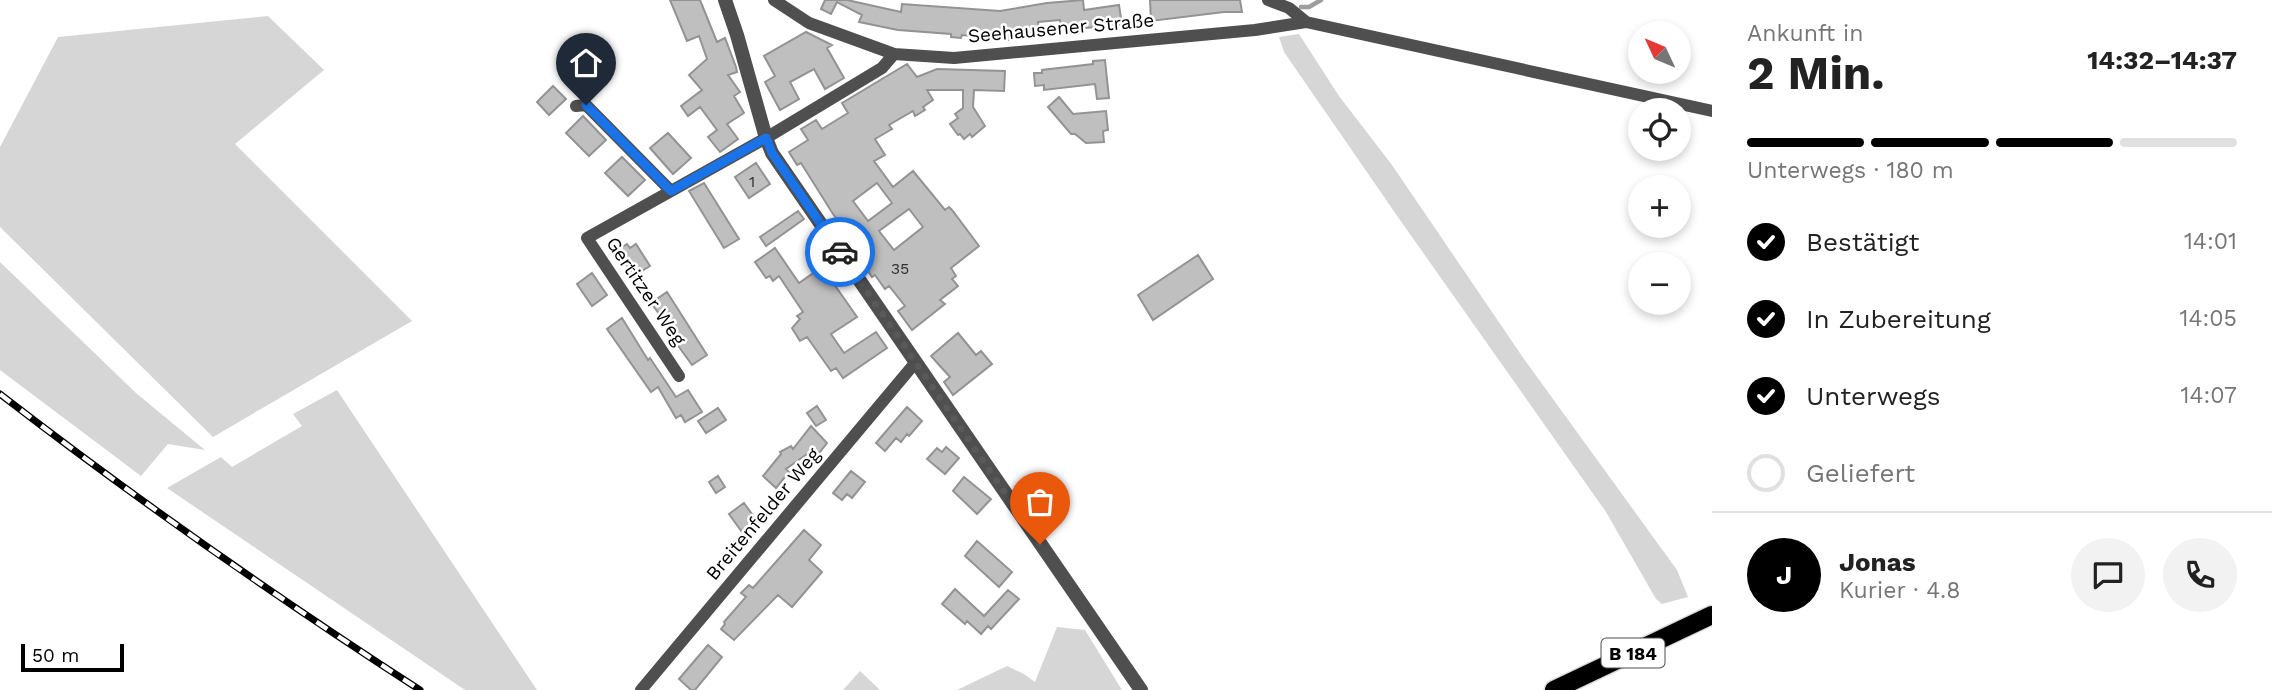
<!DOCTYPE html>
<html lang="de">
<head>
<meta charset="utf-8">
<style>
  body { margin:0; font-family:"Work Sans",sans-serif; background:#f2f2f2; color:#222; height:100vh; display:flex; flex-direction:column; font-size:26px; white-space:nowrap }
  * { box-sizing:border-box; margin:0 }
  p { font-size:23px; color:#767676 }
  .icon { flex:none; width:38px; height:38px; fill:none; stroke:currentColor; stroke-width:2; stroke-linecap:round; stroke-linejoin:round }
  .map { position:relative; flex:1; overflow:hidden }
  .drawer { display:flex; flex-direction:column; background:#fff; width:560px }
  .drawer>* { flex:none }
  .needle { width:46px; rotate:314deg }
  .fabs { position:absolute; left:1628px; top:21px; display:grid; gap:14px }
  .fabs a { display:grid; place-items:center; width:63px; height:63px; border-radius:50%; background:#fff; box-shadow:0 4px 10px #0003; font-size:35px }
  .scale { position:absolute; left:21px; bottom:18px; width:103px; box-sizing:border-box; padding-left:7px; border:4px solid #000; border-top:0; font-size:19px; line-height:24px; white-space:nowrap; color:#000; -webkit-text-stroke:5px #fff; paint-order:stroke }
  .pin { position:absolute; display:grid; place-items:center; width:60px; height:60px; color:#fff; margin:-72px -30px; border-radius:50% 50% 50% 0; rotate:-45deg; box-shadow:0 0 7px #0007 }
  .pin .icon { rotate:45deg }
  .courier { position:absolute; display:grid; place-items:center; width:70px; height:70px; margin:-35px; border:5px solid #1a73e8; border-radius:50%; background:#fff; color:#222; box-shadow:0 2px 9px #0007 }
  .overview em { font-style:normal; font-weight:700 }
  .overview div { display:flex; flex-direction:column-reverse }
  .overview { display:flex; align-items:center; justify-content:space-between; height:119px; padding:0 35px }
  h1 { font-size:46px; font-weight:700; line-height:52px }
  .bar { display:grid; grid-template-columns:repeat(4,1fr); gap:10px 7px; align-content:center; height:84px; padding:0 35px }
  .bar i { height:9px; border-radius:5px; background:#e0e0e0 }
  .bar .selected { background:#000 }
  .bar p { grid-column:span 4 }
  .line { display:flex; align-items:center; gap:18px; padding:0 35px; border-top:2px solid #e0e0e0 }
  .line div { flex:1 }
  .round { display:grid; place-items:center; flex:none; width:74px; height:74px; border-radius:37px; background:#f2f2f2 }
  ol { padding:0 35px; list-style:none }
  li { display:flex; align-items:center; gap:21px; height:77px }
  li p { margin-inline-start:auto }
  li .icon { padding:7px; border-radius:50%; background:#000; color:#fff; stroke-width:4 }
  li:last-child { color:#767676 }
  li i { width:38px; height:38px; border:4px solid #e0e0e0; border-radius:50% }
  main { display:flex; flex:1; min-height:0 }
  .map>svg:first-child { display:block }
  .green { fill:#d6d6d6 }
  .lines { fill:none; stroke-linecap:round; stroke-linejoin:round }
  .stream { stroke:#9d9d9d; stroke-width:4.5 }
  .building { fill:#bfbfbf; stroke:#939393; stroke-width:2; fill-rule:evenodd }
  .primary-casing { stroke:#dbdbdb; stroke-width:21 }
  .minor { stroke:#4f4f4f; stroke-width:12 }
  .tertiary { stroke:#4f4f4f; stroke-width:14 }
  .primary { stroke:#000; stroke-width:18 }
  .rail-casing { stroke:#000; stroke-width:7 }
  .rail { stroke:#fff; stroke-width:4.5; stroke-dasharray:13; stroke-linecap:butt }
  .done { stroke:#595959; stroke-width:7; stroke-dasharray:0 12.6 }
  .route { stroke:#1a73e8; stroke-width:9 }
  .labels { text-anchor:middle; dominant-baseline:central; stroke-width:5; stroke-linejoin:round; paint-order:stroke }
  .number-label { font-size:16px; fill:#303030 }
  .shield { fill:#fff; stroke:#4c4c4c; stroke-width:2 }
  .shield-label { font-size:18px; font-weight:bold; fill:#000 }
  .street-label { font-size:19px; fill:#000; stroke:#fff }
</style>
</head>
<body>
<main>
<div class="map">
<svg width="1712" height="690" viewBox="0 0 1712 690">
  <rect width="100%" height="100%" fill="#fff"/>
  <path class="green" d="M 268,16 L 324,70 L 235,144 L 412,321 L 213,437 L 0,227 L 0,147 L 58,37 Z
    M 1299,34 L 1339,96 L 1392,165 L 1524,359 L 1677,570 L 1688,597 L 1662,604 L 1656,599 L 1606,512 L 1400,220 L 1284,52 L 1279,37 Z
    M 0,262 L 136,393 L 205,450 L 168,444 L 141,476 L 0,370 Z
    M 337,390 L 537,690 L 465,690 L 167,488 L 221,457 L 232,467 L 302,426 L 293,414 Z
    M 1057,627 L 1085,630 L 1122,690 L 957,690 L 1007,666 L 1024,674 L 1035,682 Z
    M 860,671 L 880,690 L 843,690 Z"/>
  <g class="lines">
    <path class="stream" d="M 1301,7 L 1309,7 L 1321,0"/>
  </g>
  <path class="building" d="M 670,0 L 700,0 L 717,42 L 725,38 L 736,67 L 737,72 L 728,75 L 740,92 L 734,96 L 744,113 L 727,124 L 738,139 L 720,152 L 708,137 L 717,130 L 700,107 L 688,116 L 681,106 L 702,90 L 689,75 L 707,59 L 699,36 L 687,41 Z
    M 825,0 L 847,0 L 901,12 L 902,4 L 1000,11 L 1047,3 L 1083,0 L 1084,10 L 1119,5 L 1122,25 L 1061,30 L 1060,20 L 1038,22 L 1039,31 L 1008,35 L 1008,40 L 962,35 L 961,38 L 951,37 L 951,34 L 898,30 L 859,22 L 862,15 L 837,2 L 831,14 L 821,9 Z
    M 1150,0 L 1240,0 L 1242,12 L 1224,12 L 1151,21 Z
    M 806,32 L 832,45 L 827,48 L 844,78 L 825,89 L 814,69 L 790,82 L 799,99 L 780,110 L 765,82 L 775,76 L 764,56 Z
    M 1105,60 L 1109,98 L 1097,99 L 1095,84 L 1044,90 L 1044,85 L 1035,86 L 1034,73 L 1042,73 L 1042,70 L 1093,64 L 1093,61 Z
    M 907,64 L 917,77 L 937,69 L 1005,71 L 1004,91 L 974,90 L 973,107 L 985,126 L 972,137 L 970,134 L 964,139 L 960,134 L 958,135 L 950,124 L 958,118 L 955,114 L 963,108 L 963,90 L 927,90 L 933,100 L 923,107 L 925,110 L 915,116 L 913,111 L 889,125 L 892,129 L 875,139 L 885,155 L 874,161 L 893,187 L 913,171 L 945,210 L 949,207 L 952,210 L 979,246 L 951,268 L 956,276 L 952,279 L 958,286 L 940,300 L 945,304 L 912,330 L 898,311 L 905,306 L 889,286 L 885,289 L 875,275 L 872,277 L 866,268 L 871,265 L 833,214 L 801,163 L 797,165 L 789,152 L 808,140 L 801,129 L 816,120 L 822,129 L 848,113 L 842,103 ZM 877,183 L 892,203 L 868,221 L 853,201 ZM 909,209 L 923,227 L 894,250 L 879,231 Z
    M 553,86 L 566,99 L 549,115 L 537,102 Z
    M 1059,97 L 1073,114 L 1106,111 L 1108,130 L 1103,131 L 1104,142 L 1086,143 L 1075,134 L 1071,134 L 1048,107 Z
    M 583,116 L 606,140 L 589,156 L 566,133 Z
    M 668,133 L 691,158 L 673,174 L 650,148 Z
    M 622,157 L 645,180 L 628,196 L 605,173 Z
    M 756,163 L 770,184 L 749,198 L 735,177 Z
    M 704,183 L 739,239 L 724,248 L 689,191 Z
    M 798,211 L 804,219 L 766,246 L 760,237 Z
    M 627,244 L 630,248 L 636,244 L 650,266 L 634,276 L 617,250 Z
    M 775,248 L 799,283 L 822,267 L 857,317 L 831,334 L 844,353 L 876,332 L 887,348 L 843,378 L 836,368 L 831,371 L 807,337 L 800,341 L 792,328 L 800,319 L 797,316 L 803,312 L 779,276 L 773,281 L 770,276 L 766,278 L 755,262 Z
    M 1198,255 L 1213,279 L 1153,320 L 1138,295 Z
    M 592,273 L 607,295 L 592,306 L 577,284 Z
    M 667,292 L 707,355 L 692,365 L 674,340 L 677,338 L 651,303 Z
    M 622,318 L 648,360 L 650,358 L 676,397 L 688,390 L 702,412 L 685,422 L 681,415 L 676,418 L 658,387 L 651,392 L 607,329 Z
    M 958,333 L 976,355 L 981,351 L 992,364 L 953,395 L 944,382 L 950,377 L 931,356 Z
    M 817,406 L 826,420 L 816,426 L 807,413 Z
    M 907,407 L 922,421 L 909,436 L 907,434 L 901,442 L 896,438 L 885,451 L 876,443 Z
    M 718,408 L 726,420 L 706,433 L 698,421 Z
    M 811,426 L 827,443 L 816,457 L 810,452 L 786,469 L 789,472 L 776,488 L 763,476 L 781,454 L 780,452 L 791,446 L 793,449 Z
    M 946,447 L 959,458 L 945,474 L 927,459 L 937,448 L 942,452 Z
    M 851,471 L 865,482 L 852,498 L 847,494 L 842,500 L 833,493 Z
    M 718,476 L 725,487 L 716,493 L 709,482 Z
    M 964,477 L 991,499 L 977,514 L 953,491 Z
    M 744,503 L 757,521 L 742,532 L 729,514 Z
    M 804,530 L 821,545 L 809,560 L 822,572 L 792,607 L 778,595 L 734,640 L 721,629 L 725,624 L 724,622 L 746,597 L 741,593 L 749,585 L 753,588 Z
    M 977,541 L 1012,572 L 999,587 L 965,556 Z
    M 955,589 L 984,616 L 1008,590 L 1019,599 L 991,629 L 988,626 L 981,634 L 967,621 L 965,624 L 942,604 Z
    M 708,645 L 722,657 L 695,690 L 691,690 L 679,679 Z"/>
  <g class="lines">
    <defs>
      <path id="primary" d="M 1554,690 L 1712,615"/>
    </defs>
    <use href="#primary" class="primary-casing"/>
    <path class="minor" d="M 774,0 L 809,23 L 894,54 L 954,58 L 1255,30 L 1306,22 L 1712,111
      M 1268,0 L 1289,8 L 1306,22
      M 576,106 L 586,105 L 671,191
      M 679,376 L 587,238 L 766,138 L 882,68 L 894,54
      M 641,690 L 915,363"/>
    <path class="tertiary" d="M 725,0 L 737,35 L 766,138 L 772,153 L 1141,690"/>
    <use href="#primary" class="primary"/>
    <defs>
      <path id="rail" d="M 0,394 C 136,499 276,597 420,690"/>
    </defs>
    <use href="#rail" class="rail-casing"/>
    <use href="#rail" class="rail"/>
  </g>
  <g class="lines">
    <path class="done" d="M 840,252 L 1040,544"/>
    <path class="route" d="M 586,105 L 671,191 L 766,138 L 772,153 L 840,252"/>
  </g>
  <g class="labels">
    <g class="number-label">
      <text x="752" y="181">1</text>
      <text x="900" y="268">35</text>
    </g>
    <rect class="shield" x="1601.5" y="638.5" width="63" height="29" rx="5"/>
    <g class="shield-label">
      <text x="1633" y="653">B 184</text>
    </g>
    <g class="street-label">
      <text transform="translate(1061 28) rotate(-5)">Seehausener Straße</text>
      <text transform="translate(646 291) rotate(56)">Gertitzer Weg</text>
      <text transform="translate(763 514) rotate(-50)">Breitenfelder Weg</text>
    </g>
  </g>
</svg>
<div class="fabs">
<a><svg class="needle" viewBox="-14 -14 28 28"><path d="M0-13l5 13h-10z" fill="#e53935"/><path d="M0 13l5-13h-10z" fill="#767676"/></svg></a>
<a><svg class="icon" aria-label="locate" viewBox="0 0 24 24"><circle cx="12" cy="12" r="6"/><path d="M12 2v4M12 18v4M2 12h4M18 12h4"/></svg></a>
<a>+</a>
<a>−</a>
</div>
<div class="scale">50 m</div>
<div class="pin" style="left:1040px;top:544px;background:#ea580c"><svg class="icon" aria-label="bag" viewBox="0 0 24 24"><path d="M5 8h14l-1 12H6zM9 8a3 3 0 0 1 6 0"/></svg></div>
<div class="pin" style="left:586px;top:105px;background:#1f2937"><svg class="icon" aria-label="home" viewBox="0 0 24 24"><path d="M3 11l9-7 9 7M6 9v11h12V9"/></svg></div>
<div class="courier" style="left:840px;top:252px"><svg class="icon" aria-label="car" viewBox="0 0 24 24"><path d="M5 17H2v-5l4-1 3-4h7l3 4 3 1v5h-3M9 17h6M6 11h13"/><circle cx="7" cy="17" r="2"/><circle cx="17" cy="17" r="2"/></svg></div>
</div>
<section class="drawer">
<div class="overview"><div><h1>2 Min.</h1><p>Ankunft in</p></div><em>14:32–14:37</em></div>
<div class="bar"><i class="selected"></i><i class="selected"></i><i class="selected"></i><i></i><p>Unterwegs · 180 m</p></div>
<ol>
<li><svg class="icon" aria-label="check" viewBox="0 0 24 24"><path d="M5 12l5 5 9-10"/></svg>Bestätigt<p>14:01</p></li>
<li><svg class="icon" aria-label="check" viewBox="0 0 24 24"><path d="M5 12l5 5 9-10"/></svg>In Zubereitung<p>14:05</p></li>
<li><svg class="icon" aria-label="check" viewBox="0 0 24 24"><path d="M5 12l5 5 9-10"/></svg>Unterwegs<p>14:07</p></li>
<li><i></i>Geliefert</li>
</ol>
<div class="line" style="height:126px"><b class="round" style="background:#000;color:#fff">J</b><div><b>Jonas</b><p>Kurier · 4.8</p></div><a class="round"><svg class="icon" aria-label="chat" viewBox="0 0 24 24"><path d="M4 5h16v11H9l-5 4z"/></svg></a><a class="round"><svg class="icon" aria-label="phone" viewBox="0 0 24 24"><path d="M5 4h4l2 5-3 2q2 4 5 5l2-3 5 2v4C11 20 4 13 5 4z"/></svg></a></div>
</section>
</main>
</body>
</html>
